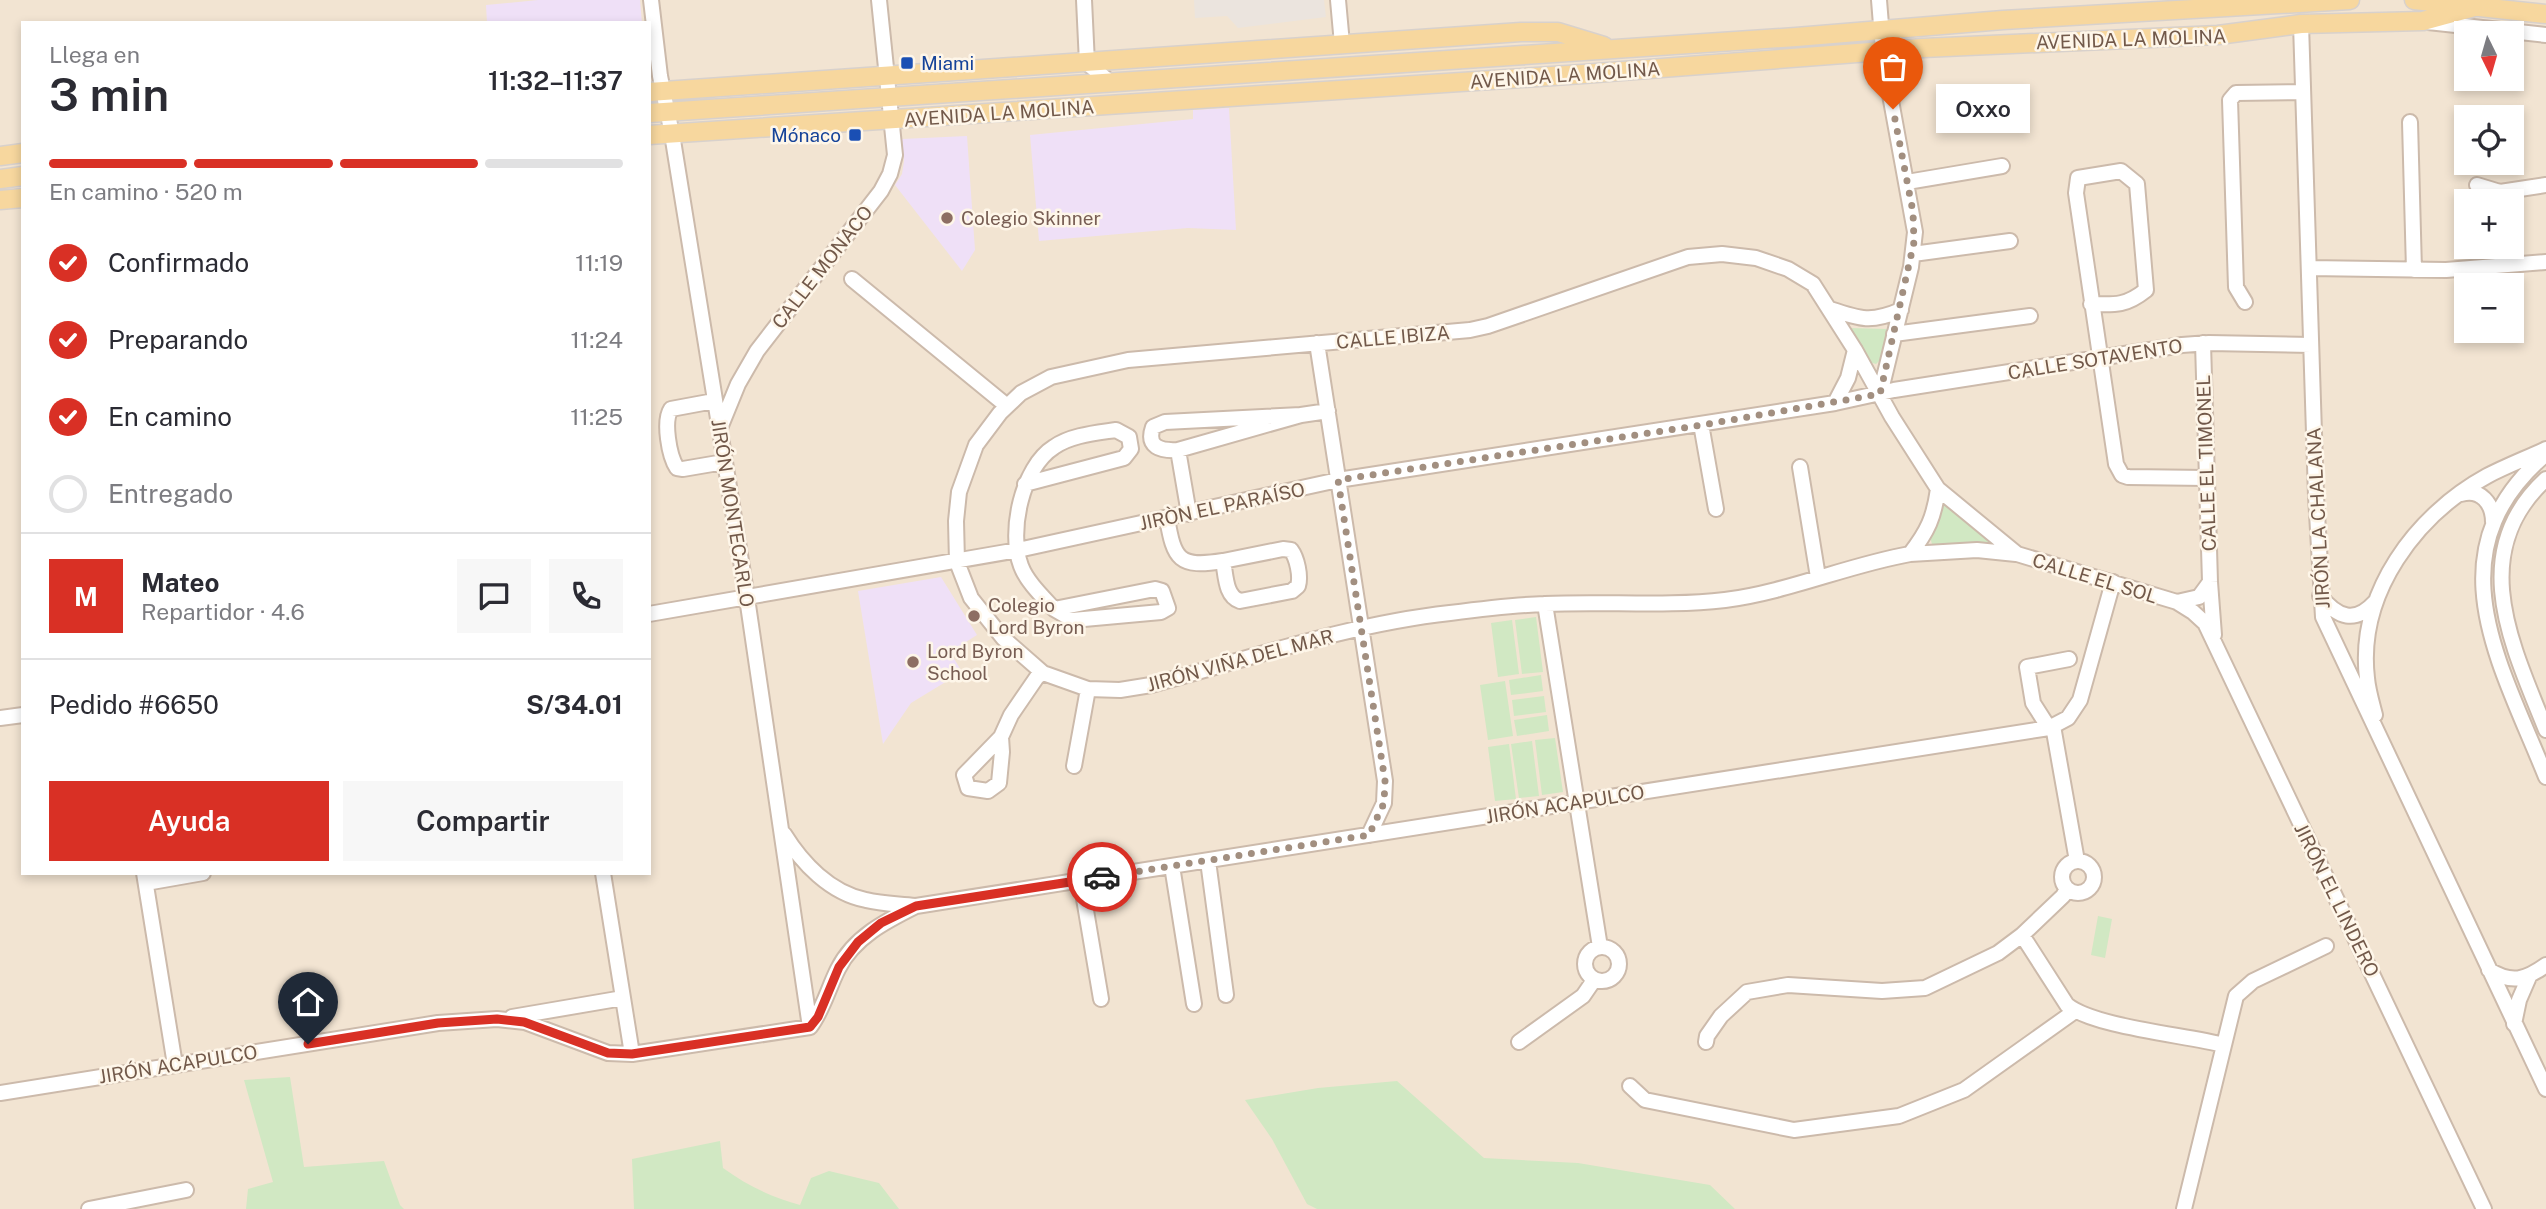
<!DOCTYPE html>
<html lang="es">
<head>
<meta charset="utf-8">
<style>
  body { margin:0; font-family:"Public Sans",sans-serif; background:#f7f7f7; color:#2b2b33; height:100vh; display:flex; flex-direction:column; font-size:26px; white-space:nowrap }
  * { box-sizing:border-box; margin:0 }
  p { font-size:23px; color:#7c7c81 }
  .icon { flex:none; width:38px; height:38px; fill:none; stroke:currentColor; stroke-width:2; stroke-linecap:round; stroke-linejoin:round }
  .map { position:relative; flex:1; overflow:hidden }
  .sheet { position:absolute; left:21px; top:21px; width:630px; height:854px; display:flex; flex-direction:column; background:#fff; border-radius:0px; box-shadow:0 4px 10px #0003 }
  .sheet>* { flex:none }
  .needle { width:46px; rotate:175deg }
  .controls { position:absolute; left:2454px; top:21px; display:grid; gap:14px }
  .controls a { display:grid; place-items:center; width:70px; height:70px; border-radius:0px; background:#fff; box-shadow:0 4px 10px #0003; font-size:35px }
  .pin { position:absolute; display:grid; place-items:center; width:60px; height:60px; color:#fff; margin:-72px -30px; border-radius:50% 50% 50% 0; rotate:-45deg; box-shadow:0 0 7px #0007 }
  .pin .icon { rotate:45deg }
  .courier { position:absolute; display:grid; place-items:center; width:70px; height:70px; margin:-35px; border:5px solid #d93025; border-radius:50%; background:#fff; color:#222; box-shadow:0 2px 9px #0007 }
  .bubble { position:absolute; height:49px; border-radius:0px; background:#fff; box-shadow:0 4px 10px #0003; font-size:23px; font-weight:600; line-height:49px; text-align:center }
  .summary em { font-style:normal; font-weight:600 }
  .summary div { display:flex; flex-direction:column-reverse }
  .summary { display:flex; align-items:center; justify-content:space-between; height:119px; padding:0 28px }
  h1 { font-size:46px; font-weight:600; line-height:52px }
  .bar { display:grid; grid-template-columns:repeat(4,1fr); gap:10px 7px; align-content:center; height:84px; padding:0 28px }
  .bar i { height:9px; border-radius:5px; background:#e1e1e2 }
  .bar .selected { background:#d93025 }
  .bar p { grid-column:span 4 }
  .line { display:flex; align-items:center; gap:18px; padding:0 28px; border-top:2px solid #e1e1e2 }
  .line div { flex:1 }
  .round { display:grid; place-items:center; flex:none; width:74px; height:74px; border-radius:0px; background:#f7f7f7 }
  ol { padding:0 28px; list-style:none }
  li { display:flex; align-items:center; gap:21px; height:77px }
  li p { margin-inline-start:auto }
  li .icon { padding:7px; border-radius:50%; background:#d93025; color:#fff; stroke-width:4 }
  li:last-child { color:#7c7c81 }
  li i { width:38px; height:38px; border:4px solid #e1e1e2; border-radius:50% }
  .primary-button { display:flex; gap:14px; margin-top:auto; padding:14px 28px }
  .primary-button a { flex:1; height:80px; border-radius:0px; background:#d93025; color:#fff; font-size:28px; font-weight:600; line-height:80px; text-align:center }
  .primary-button a+a { background:#f7f7f7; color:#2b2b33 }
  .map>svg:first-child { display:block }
  .residential { fill:#f2e4d2; fill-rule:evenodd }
  .industrial { fill:#ebe4de }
  .education { fill:#efe0f7 }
  .green { fill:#d1e8c3 }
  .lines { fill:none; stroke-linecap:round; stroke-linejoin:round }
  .minor-casing { stroke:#ccbaab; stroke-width:18 }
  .major-casing { stroke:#d8d1cc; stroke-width:21 }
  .minor { stroke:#fff; stroke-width:14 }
  .major { stroke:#f7d79e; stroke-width:18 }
  .done { stroke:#a28f80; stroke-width:7; stroke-dasharray:0 12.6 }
  .route { stroke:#d93025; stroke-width:9 }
  .transit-dot { fill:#1a4fb4; stroke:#fef6e9; stroke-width:2.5 }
  .education-dot { fill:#8d6e63; stroke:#fef6e9; stroke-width:2.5 }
  .labels { text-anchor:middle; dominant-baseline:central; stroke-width:5; stroke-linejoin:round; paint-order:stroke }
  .street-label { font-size:19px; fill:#72594a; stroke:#fef6e9 }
  .transit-label { font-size:19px; fill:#164399; stroke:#fef6e9; text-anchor:start }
  .education-label { font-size:19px; fill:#785e54; stroke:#fef6e9; text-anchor:start }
</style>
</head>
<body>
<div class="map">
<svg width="2546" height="1209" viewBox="0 0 2546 1209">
  <rect width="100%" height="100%" fill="#fbf2e4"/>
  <path class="residential" d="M 0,0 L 2546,0 L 2546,1209 L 0,1209 ZM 23,23 L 649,23 L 649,873 L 23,873 ZM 2466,33 L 2511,33 L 2511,79 L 2466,79 ZM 2466,117 L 2511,117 L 2511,163 L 2466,163 ZM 2466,201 L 2511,201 L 2511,247 L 2466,247 ZM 2466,285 L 2511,285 L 2511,331 L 2466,331 Z"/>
  <path class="industrial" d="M 1194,0 L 1324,0 L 1326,17 L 1238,28 L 1227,16 L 1195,18 Z"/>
  <path class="education" d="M 538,0 L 640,0 L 642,23 L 487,23 L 486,5 Z
    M 1229,108 L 1236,230 L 1188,228 L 1039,241 L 1030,135 L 1193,119 L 1193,110 Z
    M 967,136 L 975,250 L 962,271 L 895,185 L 902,174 L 904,161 L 902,139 Z
    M 941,577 L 977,635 L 950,652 L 962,672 L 911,703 L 883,744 L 858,591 Z"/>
  <path class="green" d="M 1849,328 L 1888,329 L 1881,359 L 1876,364 L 1866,361 Z
    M 1947,504 L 1993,544 L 1932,544 L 1930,537 L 1939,506 Z
    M 1536,617 L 1543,672 L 1522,674 L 1515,620 Z
    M 1512,620 L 1519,674 L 1498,677 L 1491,623 Z
    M 1541,675 L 1543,691 L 1511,695 L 1509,680 Z
    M 1505,681 L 1513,736 L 1488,740 L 1480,685 Z
    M 1544,696 L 1546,712 L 1514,716 L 1512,700 Z
    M 1547,715 L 1549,731 L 1517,736 L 1514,720 Z
    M 1555,738 L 1563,792 L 1542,795 L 1535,740 Z
    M 1532,741 L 1539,796 L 1519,798 L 1511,744 Z
    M 1509,744 L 1516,799 L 1495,801 L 1488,747 Z
    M 2098,916 L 2112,919 L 2105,958 L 2091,955 Z
    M 290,1077 L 304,1167 L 384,1161 L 400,1205 L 404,1209 L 246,1209 L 248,1189 L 273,1182 L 244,1080 Z
    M 1397,1081 L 1484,1158 L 1578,1163 L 1710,1185 L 1735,1209 L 1317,1209 L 1307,1204 L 1272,1139 L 1245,1100 L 1318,1088 Z
    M 720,1141 L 723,1168 C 748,1186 771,1197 800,1205 L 811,1178 L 829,1171 L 879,1183 L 899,1209 L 634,1209 L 632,1159 Z"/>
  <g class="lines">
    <defs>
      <path id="minor" d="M 651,0 L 660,76 L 672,134 L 747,598 L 810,1027
        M 1084,0 L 1087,63 L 1111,83
        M 1338,0 L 1342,44
        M 1879,0 L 1884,62 L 1915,232 L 1911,267 L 1880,394
        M 2428,22 L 2546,35
        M 2301,24 L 2316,496 L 2323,617 L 2546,1089
        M 2410,122 L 2414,270
        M 1907,182 L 2002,166
        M 2477,185 L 2500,192 L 2546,185
        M 1913,254 L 2010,241
        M 2309,268 L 2446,270 L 2546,262
        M 852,279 L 1007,406
        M 2245,302 L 2236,287 L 2230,100 L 2236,93 L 2303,92
        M 2091,304 C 2115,305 2126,306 2146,290 L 2137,184 L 2121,171 L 2078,178 L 2076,193 L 2116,464 L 2122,475 L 2128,477 L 2207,478
        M 1830,309 C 1860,319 1871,323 1901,310
        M 1894,334 L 2030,316
        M 1317,343 L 1385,781 L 1384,803 L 1369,835
        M 2203,343 L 2210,582 L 2214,635
        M 714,401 L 671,409 C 663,421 669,456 677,468 L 683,469 L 724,462
        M 1835,403 L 1848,378 L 1855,350
        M 1301,415 L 1165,422 L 1153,427 C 1146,447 1160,451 1178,450 L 1301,415 L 1328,411
        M 1701,424 L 1716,509
        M 720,428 L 738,384 L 757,351 L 881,191 L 890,174 L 895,155 L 879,0
        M 1178,450 L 1189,514
        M 2545,455 C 2431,553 2501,664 2546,777
        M 1800,467 L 1818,577
        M 2546,479 C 2465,553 2513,647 2546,730
        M 1025,484 L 1124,458 L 1131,449 L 1129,437 L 1116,430 C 1096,433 1071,435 1054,447 C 1022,467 1008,532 1021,566 C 1027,582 1043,597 1054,609
        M 1938,489 C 1934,517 1928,531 1910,554 C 1848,565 1788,592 1725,600 C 1665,607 1605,601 1545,604 C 1513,605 1481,609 1450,613 C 1349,624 1248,659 1151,685 L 1120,690 L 1088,689 L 1043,673 L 1003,638 L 971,598 L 957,562 L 956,521 L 959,492 L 976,445 L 1000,413 L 1021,393 L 1051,377 L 1128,360 L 1470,330 L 1488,326 L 1688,257 L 1722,254 L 1756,258 L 1788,269 L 1813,284 L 1855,350 L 1892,417 L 1938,489 L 2017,554 L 2177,602 L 2193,612 L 2205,623 L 2484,1209
        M 2461,494 C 2481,488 2493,504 2493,522
        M 1167,518 C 1174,560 1179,568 1223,561
        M 1283,549 L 1291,550 C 1297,558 1301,576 1298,586 L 1292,591 L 1240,601 C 1225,596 1226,575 1223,561 Z
        M 1910,554 L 1977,550 L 2016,554
        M 1155,589 L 1162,591 L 1168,608 L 1161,612 L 1073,620 L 1054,609 Z
        M 2320,596 C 2338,618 2355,624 2375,602
        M 2177,602 L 2199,597 L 2210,582
        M 1545,604 L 1600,947
        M 649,614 L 1018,550 L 1338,480 L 1835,403 L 1894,390 L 2182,345 L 2209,343 L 2311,345
        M 2375,715 C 2372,703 2368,690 2367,678 C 2357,593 2416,515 2487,476 C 2506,466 2527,458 2546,449
        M 0,718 L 23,715
        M 2053,726 L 2077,861
        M 2049,728 L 2033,703 L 2027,667 L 2069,659
        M 1001,737 L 1002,752 L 999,783 L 988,791 L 968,788 L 964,775 L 1001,737 L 1011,715 L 1037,677 L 1043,673
        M 1074,766 L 1088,689
        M 784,834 C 802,863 830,893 866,900 C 882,904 899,904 915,906
        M2062 877a16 16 0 1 1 32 0a16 16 0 1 1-32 0Z
        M 1208,861 L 1226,995
        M 1172,866 L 1194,1004
        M 144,873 L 175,1065
        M 603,873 L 632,1054
        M 1081,881 L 1101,999
        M 146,883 L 203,873
        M 2022,935 L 2067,1005 C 2094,1027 2185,1035 2224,1045
        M1585 964a17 17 0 1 1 34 0a17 17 0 1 1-34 0Z
        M 2489,970 C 2512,984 2525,980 2546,965
        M 512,1017 L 623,998
        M 2514,1024 L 2519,1000 L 2529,977
        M 1519,1042 L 1583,996 L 1594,980
        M 1706,1042 L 1707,1036 L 1721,1016 L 1747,992 L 1788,985 L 1882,991 L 1925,988 L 1998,953 L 2022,935 L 2063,896 L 2067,889
        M 1630,1086 L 1645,1100 L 1794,1130 L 1899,1116 L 1964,1090 L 2075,1011
        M 0,1093 L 438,1023 L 497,1019 L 525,1022 L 608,1053 L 632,1054 L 810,1027 C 823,1010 828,989 838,969 C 854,937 886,921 916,906 L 2049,728 L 2068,718 L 2080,700 L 2113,582
        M 89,1209 L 186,1190
        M 2184,1209 L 2236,996 L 2253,981 L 2326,946"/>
      <path id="major" d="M 2414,0 L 2546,14
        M 649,92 L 1521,32 L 1558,32 L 1604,46
        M 649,113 L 1796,37 L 2003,20 L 2350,0
        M 649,135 L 1583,74 L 1923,48 L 2218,35 L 2301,24 L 2423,21 L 2478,6
        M 0,156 L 23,153
        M 0,179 L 23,176
        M 0,200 L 23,198"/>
    </defs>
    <use href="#minor" class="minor-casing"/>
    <use href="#major" class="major-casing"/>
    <use href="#minor" class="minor"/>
    <use href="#major" class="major"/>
  </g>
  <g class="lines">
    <path class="done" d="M 1102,877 L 1369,835 L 1384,803 L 1385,781 L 1338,480 L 1702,425 L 1880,394 L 1914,242 L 1913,212 L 1893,109"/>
    <path class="route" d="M 308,1044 L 438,1023 L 497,1019 L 524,1022 L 608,1053 L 632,1054 L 810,1027 L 818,1017 L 839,967 L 858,942 L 881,923 L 916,906 L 1102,877"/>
  </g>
  <g class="transit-dot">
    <rect x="900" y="56" width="14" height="14" rx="3.5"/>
    <rect x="848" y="128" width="14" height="14" rx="3.5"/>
  </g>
  <g class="education-dot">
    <circle cx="947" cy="218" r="7"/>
    <circle cx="974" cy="616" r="7"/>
    <circle cx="913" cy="662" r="7"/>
  </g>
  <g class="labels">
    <g class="street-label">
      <text transform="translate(2131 39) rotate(-2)">AVENIDA LA MOLINA</text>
      <text transform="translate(1565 75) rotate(-4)">AVENIDA LA MOLINA</text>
      <text transform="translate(999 113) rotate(-4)">AVENIDA LA MOLINA</text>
      <text transform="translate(822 267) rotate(-52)">CALLE MONACO</text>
      <text transform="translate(1393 337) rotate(-5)">CALLE IBIZA</text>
      <text transform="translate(2095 359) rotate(-9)">CALLE SOTAVENTO</text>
      <text transform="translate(2206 463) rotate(-92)">CALLE EL TIMONEL</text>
      <text transform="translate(1222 506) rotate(-12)">JIRÒN EL PARAÍSO</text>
      <text transform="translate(733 513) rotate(81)">JIRÓN MONTECARLO</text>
      <text transform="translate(2318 518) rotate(-93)">JIRÓN LA CHALANA</text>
      <text transform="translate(2095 578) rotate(17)">CALLE EL SOL</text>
      <text transform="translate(1240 660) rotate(-15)">JIRÓN VIÑA DEL MAR</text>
      <text transform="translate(1565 804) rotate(-9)">JIRÓN ACAPULCO</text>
      <text transform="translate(2337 900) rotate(64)">JIRÓN EL LINDERO</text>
      <text transform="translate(178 1064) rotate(-9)">JIRÓN ACAPULCO</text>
    </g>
    <g class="transit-label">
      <text x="921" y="63">Miami</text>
      <text x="841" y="135" text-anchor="end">Mónaco</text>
    </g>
    <g class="education-label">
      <text x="961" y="218">Colegio Skinner</text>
      <text x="988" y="605">Colegio<tspan x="988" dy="22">Lord Byron</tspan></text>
      <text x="927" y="651">Lord Byron<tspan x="927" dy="22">School</tspan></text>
    </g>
  </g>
</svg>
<div class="controls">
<a><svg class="needle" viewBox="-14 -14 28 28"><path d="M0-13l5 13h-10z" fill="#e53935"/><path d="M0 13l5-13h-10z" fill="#7c7c81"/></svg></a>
<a><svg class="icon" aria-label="locate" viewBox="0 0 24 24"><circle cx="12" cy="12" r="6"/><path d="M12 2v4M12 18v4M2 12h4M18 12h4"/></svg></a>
<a>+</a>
<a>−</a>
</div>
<div class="pin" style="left:1893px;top:109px;background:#ea580c"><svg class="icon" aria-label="bag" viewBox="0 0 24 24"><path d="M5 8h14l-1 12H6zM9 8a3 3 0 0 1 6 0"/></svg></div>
<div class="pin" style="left:308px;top:1044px;background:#1f2937"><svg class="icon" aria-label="home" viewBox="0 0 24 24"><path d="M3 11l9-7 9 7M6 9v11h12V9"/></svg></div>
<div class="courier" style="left:1102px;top:877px"><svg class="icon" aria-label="car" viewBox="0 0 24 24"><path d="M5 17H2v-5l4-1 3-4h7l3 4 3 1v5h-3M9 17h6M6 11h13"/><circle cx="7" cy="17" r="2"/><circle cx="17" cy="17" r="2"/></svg></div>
<div class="bubble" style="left:1936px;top:84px;width:94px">Oxxo</div>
<section class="sheet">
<div class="summary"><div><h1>3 min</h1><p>Llega en</p></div><em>11:32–11:37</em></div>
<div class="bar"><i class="selected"></i><i class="selected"></i><i class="selected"></i><i></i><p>En camino · 520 m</p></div>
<ol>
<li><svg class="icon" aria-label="check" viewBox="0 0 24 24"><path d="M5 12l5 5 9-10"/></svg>Confirmado<p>11:19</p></li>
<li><svg class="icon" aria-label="check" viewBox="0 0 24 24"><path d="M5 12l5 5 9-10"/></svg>Preparando<p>11:24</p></li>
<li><svg class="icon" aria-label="check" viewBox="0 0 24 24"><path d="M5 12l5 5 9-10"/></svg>En camino<p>11:25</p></li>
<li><i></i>Entregado</li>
</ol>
<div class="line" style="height:126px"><b class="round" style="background:#d93025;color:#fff">M</b><div><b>Mateo</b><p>Repartidor · 4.6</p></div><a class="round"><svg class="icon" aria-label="chat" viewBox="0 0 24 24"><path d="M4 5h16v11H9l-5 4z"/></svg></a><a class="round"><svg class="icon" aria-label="phone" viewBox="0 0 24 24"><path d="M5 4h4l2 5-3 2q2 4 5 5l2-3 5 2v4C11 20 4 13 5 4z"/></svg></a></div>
<div class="line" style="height:91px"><div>Pedido #6650</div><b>S/34.01</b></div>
<div class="primary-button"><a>Ayuda</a><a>Compartir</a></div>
</section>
</div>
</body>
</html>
